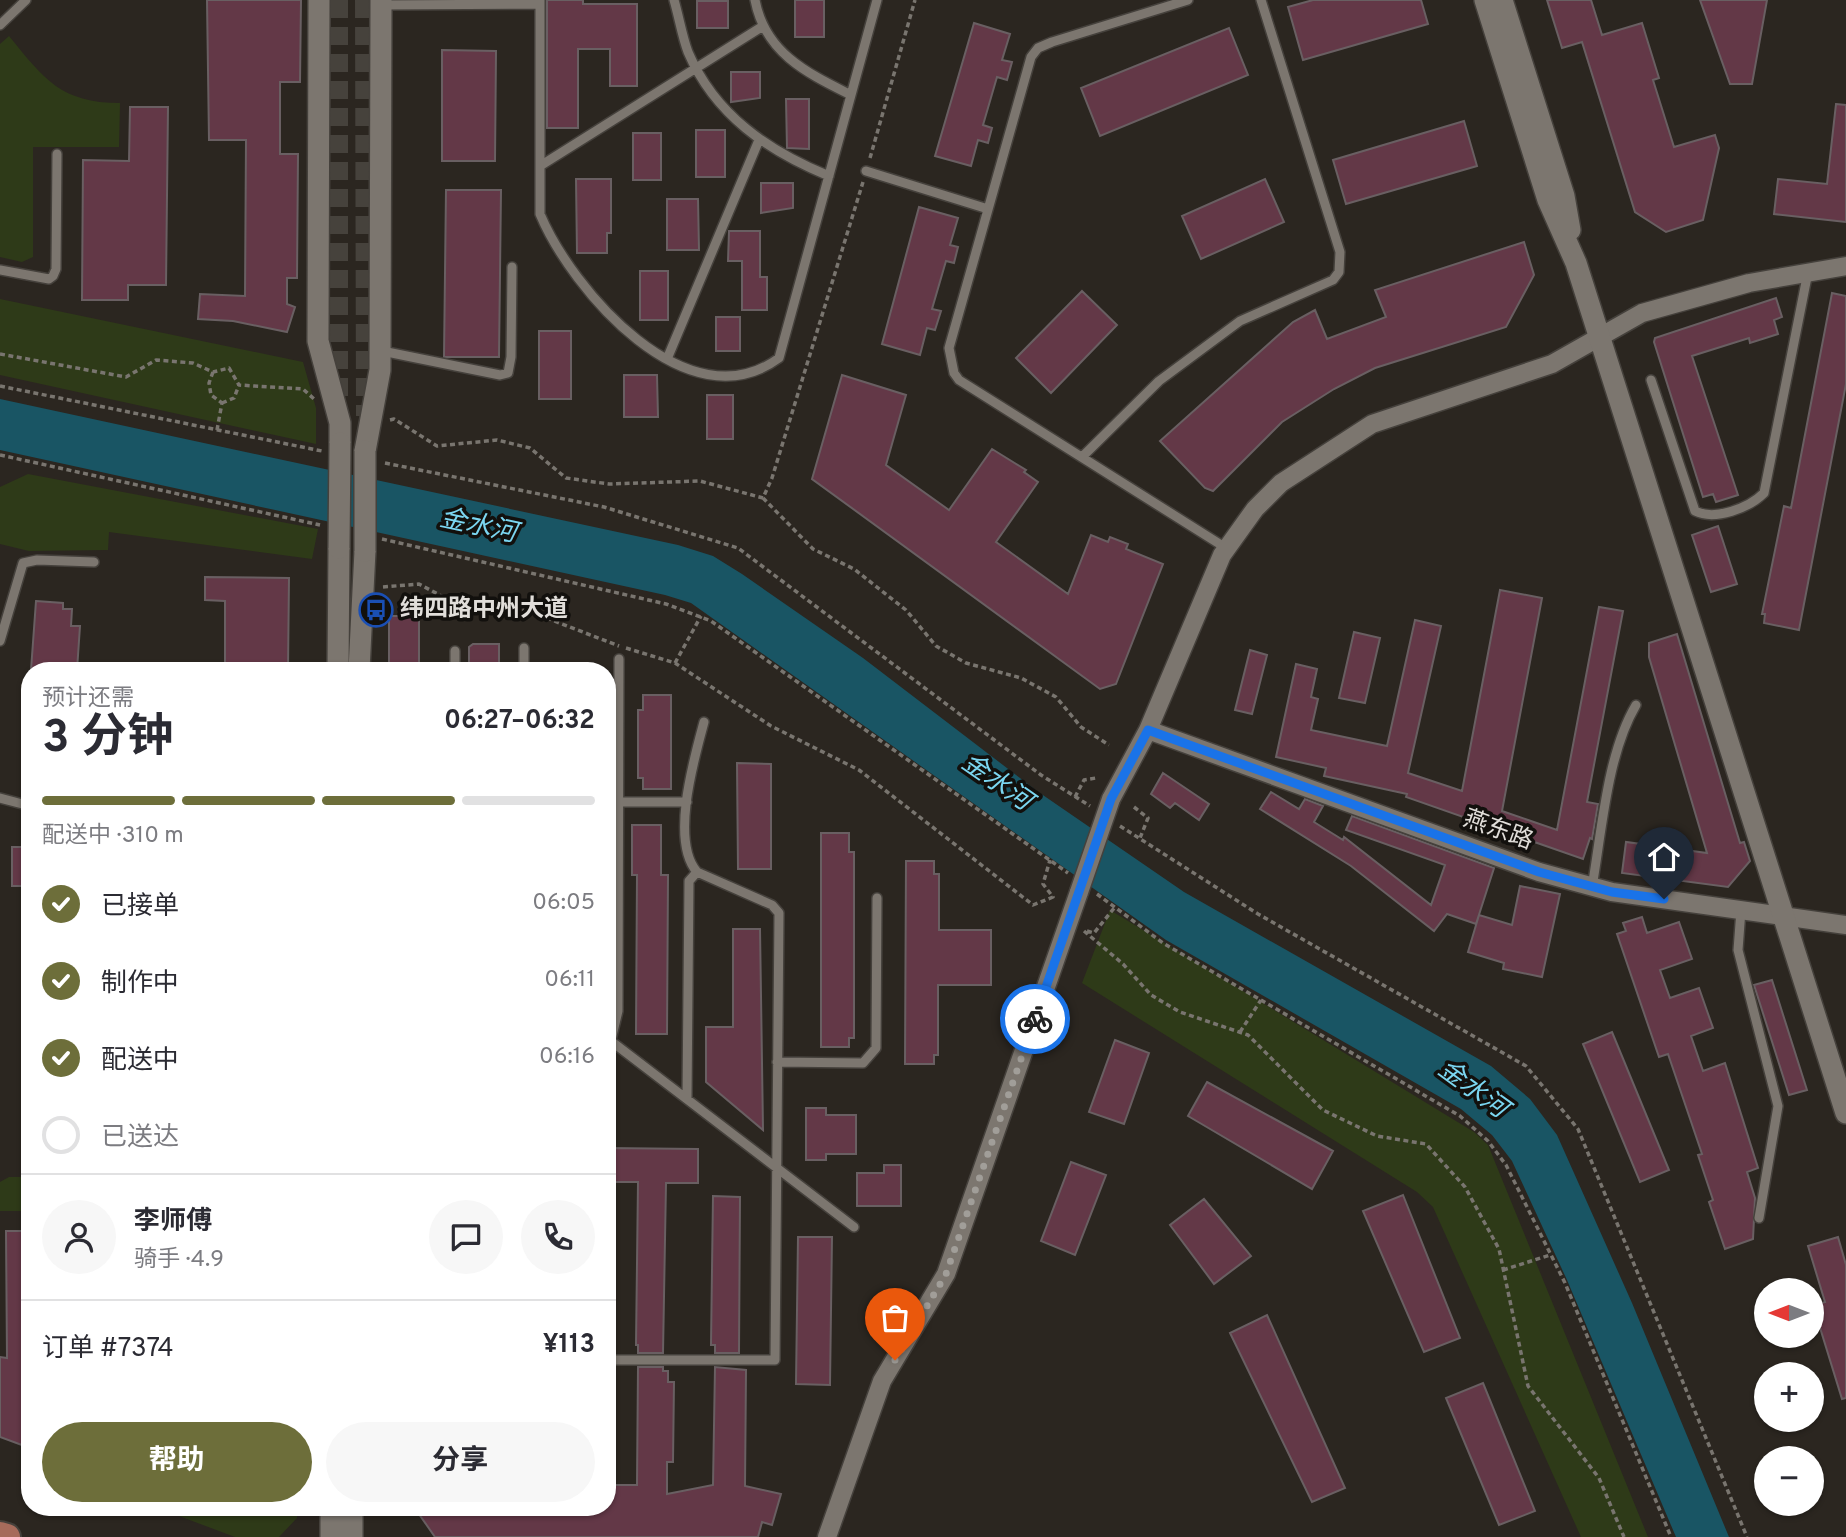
<!DOCTYPE html>
<html lang="zh">
<head>
<meta charset="utf-8">
<style>
  body { margin:0; font-family:Overpass,"Noto Sans SC",sans-serif; background:#f7f7f7; color:#2b2b33; height:100vh; display:flex; flex-direction:column; font-size:26px; white-space:nowrap }
  * { box-sizing:border-box; margin:0 }
  p { font-size:23px; color:#7c7c81 }
  .icon { flex:none; width:38px; height:38px; fill:none; stroke:currentColor; stroke-width:2; stroke-linecap:round; stroke-linejoin:round }
  .map { position:relative; flex:1; overflow:hidden }
  .details { position:absolute; left:21px; top:662px; width:595px; height:854px; display:flex; flex-direction:column; background:#fff; border-radius:28px; box-shadow:0 2px 5px #0004 }
  .details>* { flex:none }
  .needle { width:46px; rotate:270deg }
  .buttons { position:absolute; left:1754px; top:1278px; display:grid; gap:14px }
  .buttons a { display:grid; place-items:center; width:70px; height:70px; border-radius:50%; background:#fff; box-shadow:0 2px 5px #0004; font-size:35px }
  .pin { position:absolute; display:grid; place-items:center; width:60px; height:60px; color:#fff; margin:-72px -30px; border-radius:50% 50% 50% 0; rotate:-45deg; box-shadow:0 0 7px #0007 }
  .pin .icon { rotate:45deg }
  .courier { position:absolute; display:grid; place-items:center; width:70px; height:70px; margin:-35px; border:5px solid #1a73e8; border-radius:50%; background:#fff; color:#222; box-shadow:0 2px 9px #0007 }
  .head em { font-style:normal; font-weight:700 }
  .head div { display:flex; flex-direction:column-reverse }
  .head { display:flex; align-items:center; justify-content:space-between; height:119px; padding:0 21px }
  h1 { font-size:46px; font-weight:700; line-height:52px }
  .bar { display:grid; grid-template-columns:repeat(4,1fr); gap:10px 7px; align-content:center; height:84px; padding:0 21px }
  .bar i { height:9px; border-radius:5px; background:#e1e1e2 }
  .bar .selected { background:#6d6e3a }
  .bar p { grid-column:span 4 }
  .line { display:flex; align-items:center; gap:18px; padding:0 21px; border-top:2px solid #e1e1e2 }
  .line div { flex:1 }
  .round { display:grid; place-items:center; flex:none; width:74px; height:74px; border-radius:37px; background:#f7f7f7 }
  ol { padding:0 21px; list-style:none }
  li { display:flex; align-items:center; gap:21px; height:77px }
  li p { margin-inline-start:auto }
  li .icon { padding:7px; border-radius:50%; background:#6d6e3a; color:#fff; stroke-width:4 }
  li:last-child { color:#7c7c81 }
  li i { width:38px; height:38px; border:4px solid #e1e1e2; border-radius:50% }
  .primary-button { display:flex; gap:14px; margin-top:auto; padding:14px 21px }
  .primary-button a { flex:1; height:80px; border-radius:42px; background:#6d6e3a; color:#fff; font-size:28px; font-weight:700; line-height:80px; text-align:center }
  .primary-button a+a { background:#f7f7f7; color:#2b2b33 }
  .map>svg:first-child { display:block }
  .green { fill:#2e3a18 }
  .water { fill:#195564 }
  .building { fill:#633847; stroke:#695f62; stroke-width:2 }
  .lines { fill:none; stroke-linecap:round; stroke-linejoin:round }
  .minor-tunnel { stroke:#46423c; stroke-width:18; stroke-dasharray:18 9; stroke-linecap:butt }
  .service-casing { stroke:#45413c; stroke-width:12 }
  .minor-casing { stroke:#45413c; stroke-width:21 }
  .tertiary-casing { stroke:#45413c; stroke-width:24 }
  .primary-casing { stroke:#45413c; stroke-width:30 }
  .path { stroke:#79756f; stroke-width:3.5; stroke-dasharray:5 3.5; stroke-linecap:butt }
  .service { stroke:#7c766f; stroke-width:9 }
  .minor { stroke:#7c766f; stroke-width:18 }
  .tertiary { stroke:#7c766f; stroke-width:21 }
  .primary { stroke:#a66b5b; stroke-width:26 }
  .minor-bridge-casing { stroke:#45413c; stroke-width:21; stroke-linecap:butt }
  .tertiary-bridge-casing { stroke:#45413c; stroke-width:24; stroke-linecap:butt }
  .minor-bridge { stroke:#7c766f; stroke-width:18 }
  .tertiary-bridge { stroke:#7c766f; stroke-width:21 }
  .done { stroke:#a19e99; stroke-width:7; stroke-dasharray:0 12.6 }
  .route { stroke:#1a73e8; stroke-width:9 }
  .labels { text-anchor:middle; dominant-baseline:central; stroke-width:7; stroke-linejoin:round; paint-order:stroke }
  .poi-label { font-size:24px; font-weight:bold; fill:#e1deda; stroke:#12100d; text-anchor:start }
  .street-label { font-size:24px; fill:#e1deda; stroke:#12100d }
  .water-label { font-size:26px; font-style:italic; fill:#7bd6f1; stroke:#12100d }
</style>
</head>
<body>
<div class="map">
<svg width="1846" height="1537" viewBox="0 0 1846 1537">
  <rect width="100%" height="100%" fill="#2b2620"/>
  <path class="green" d="M 9,36 C 44,79 61,103 120,103 L 119,147 L 33,147 L 33,257 L 22,262 L 0,257 L 0,44 Z
    M 0,299 L 303,362 L 316,408 L 316,444 L 0,375 Z
    M 28,474 L 318,529 L 312,559 L 109,532 L 108,550 L 29,551 L 0,544 L 0,487 Z
    M 1110,910 L 1474,1132 L 1488,1145 L 1648,1537 L 1581,1537 L 1433,1207 L 1417,1192 L 1082,983 Z
    M 9,1177 L 30,1177 L 30,1211 L 0,1211 L 0,1182 Z
    M 155,1507 L 297,1507 L 297,1518 L 279,1537 L 235,1537 Z"/>
  <path class="water" d="M 0,399 L 678,545 L 713,556 L 742,574 L 863,658 L 1037,791 L 1184,892 L 1491,1066 L 1530,1099 L 1557,1135 L 1632,1303 L 1729,1537 L 1676,1537 L 1567,1280 L 1512,1161 L 1492,1135 L 1461,1109 L 1166,940 L 691,603 L 665,595 L 0,450 Z"/>
  <path class="building" d="M 207,0 L 301,0 L 300,82 L 280,82 L 280,154 L 298,154 L 297,278 L 287,278 L 287,304 L 295,307 L 287,332 L 233,321 L 198,319 L 200,294 L 245,296 L 246,140 L 209,140 Z
    M 547,0 L 583,0 L 583,4 L 637,4 L 637,86 L 610,86 L 610,49 L 578,49 L 578,128 L 547,128 Z
    M 795,0 L 824,0 L 824,37 L 795,37 Z
    M 1313,0 L 1421,0 L 1428,24 L 1303,60 L 1288,7 Z
    M 1547,0 L 1591,0 L 1602,35 L 1642,23 L 1659,78 L 1653,80 L 1674,147 L 1715,135 L 1719,148 L 1703,220 L 1666,232 L 1635,212 L 1582,42 L 1562,48 Z
    M 1700,0 L 1767,0 L 1752,84 L 1730,84 Z
    M 697,1 L 728,1 L 728,28 L 697,28 Z
    M 974,23 L 1010,34 L 1002,60 L 1012,62 L 1007,80 L 997,77 L 983,125 L 992,128 L 988,143 L 978,140 L 971,166 L 935,156 Z
    M 1229,28 L 1248,75 L 1100,136 L 1081,88 Z
    M 442,50 L 496,51 L 495,161 L 442,161 Z
    M 731,72 L 760,72 L 760,98 L 731,102 Z
    M 786,99 L 809,99 L 809,149 L 787,148 Z
    M 1836,104 L 1846,105 L 1846,222 L 1774,214 L 1778,179 L 1827,184 Z
    M 130,107 L 168,107 L 166,285 L 128,285 L 128,300 L 82,300 L 83,160 L 129,161 Z
    M 1464,121 L 1477,166 L 1346,204 L 1333,160 Z
    M 696,130 L 725,130 L 725,177 L 696,177 Z
    M 633,133 L 661,133 L 661,180 L 633,180 Z
    M 576,179 L 611,179 L 611,233 L 607,233 L 607,253 L 577,253 Z
    M 1265,179 L 1284,222 L 1201,259 L 1182,216 Z
    M 761,183 L 793,183 L 793,208 L 761,213 Z
    M 446,190 L 501,190 L 499,357 L 444,357 Z
    M 667,199 L 698,199 L 699,250 L 667,250 Z
    M 919,207 L 958,218 L 950,245 L 958,247 L 954,263 L 946,261 L 932,309 L 941,311 L 935,330 L 927,328 L 920,355 L 882,344 Z
    M 729,231 L 760,231 L 760,277 L 767,277 L 767,310 L 742,310 L 742,261 L 728,261 Z
    M 1524,242 L 1534,275 L 1506,327 L 1375,368 L 1334,389 L 1282,422 L 1213,491 L 1205,488 L 1160,441 L 1293,322 L 1315,310 L 1327,339 L 1386,317 L 1375,290 Z
    M 640,271 L 668,271 L 668,320 L 640,320 Z
    M 1082,291 L 1117,325 L 1051,393 L 1016,358 Z
    M 1832,293 L 1846,296 L 1846,384 L 1799,630 L 1764,623 L 1765,614 L 1762,614 L 1784,506 L 1791,508 Z
    M 1776,298 L 1782,317 L 1774,320 L 1778,334 L 1750,343 L 1749,338 L 1692,356 L 1738,495 L 1716,502 L 1713,494 L 1703,497 L 1654,342 L 1655,338 Z
    M 716,317 L 740,317 L 740,351 L 716,351 Z
    M 539,331 L 571,331 L 571,399 L 539,399 Z
    M 624,375 L 657,375 L 658,417 L 624,417 Z
    M 842,375 L 906,395 L 886,465 L 949,510 L 992,449 L 1026,470 L 1024,472 L 1038,482 L 996,542 L 1068,594 L 1091,535 L 1108,542 L 1110,537 L 1128,544 L 1126,549 L 1163,564 L 1116,684 L 1100,689 L 812,479 Z
    M 707,395 L 733,395 L 733,439 L 707,439 Z
    M 1718,526 L 1737,584 L 1711,592 L 1692,535 Z
    M 205,577 L 289,578 L 288,670 L 225,670 L 225,601 L 205,600 Z
    M 1500,590 L 1542,598 L 1502,811 L 1557,830 L 1599,607 L 1623,611 L 1587,802 L 1598,804 L 1592,839 L 1590,838 L 1583,859 L 1406,797 L 1407,794 L 1324,776 L 1326,768 L 1276,757 L 1296,664 L 1317,669 L 1311,697 L 1318,699 L 1311,730 L 1387,746 L 1415,620 L 1441,626 L 1408,773 L 1462,791 Z
    M 36,601 L 63,603 L 63,609 L 72,609 L 71,626 L 80,626 L 77,670 L 31,670 Z
    M 389,616 L 419,616 L 419,670 L 389,670 Z
    M 1354,632 L 1380,638 L 1365,703 L 1339,698 Z
    M 1677,634 L 1740,843 L 1744,842 L 1750,861 L 1728,887 L 1622,873 L 1626,842 L 1707,853 L 1649,657 L 1649,643 Z
    M 473,644 L 499,644 L 499,670 L 469,670 L 469,647 Z
    M 1250,650 L 1267,655 L 1252,714 L 1235,710 Z
    M 643,695 L 671,695 L 671,789 L 643,789 L 643,778 L 638,778 L 638,710 L 643,710 Z
    M 737,763 L 771,764 L 771,869 L 738,869 Z
    M 1163,773 L 1209,804 L 1199,820 L 1175,803 L 1170,808 L 1151,794 Z
    M 1271,792 L 1299,809 L 1305,799 L 1323,806 L 1314,822 L 1343,840 L 1344,837 L 1431,905 L 1445,865 L 1346,830 L 1352,816 L 1494,868 L 1476,924 L 1447,914 L 1434,931 L 1351,866 L 1260,809 Z
    M 632,825 L 661,825 L 661,875 L 668,875 L 667,1034 L 636,1034 L 637,875 L 632,875 Z
    M 821,833 L 849,833 L 849,852 L 854,852 L 854,1038 L 849,1038 L 849,1047 L 821,1047 Z
    M 12,847 L 30,847 L 30,886 L 12,886 Z
    M 906,861 L 934,861 L 934,874 L 939,874 L 939,930 L 991,930 L 991,985 L 938,985 L 938,1055 L 934,1055 L 934,1064 L 905,1064 Z
    M 1520,886 L 1560,894 L 1542,977 L 1503,969 L 1504,963 L 1468,952 L 1479,915 L 1512,925 Z
    M 1642,917 L 1647,933 L 1679,922 L 1692,959 L 1660,970 L 1670,998 L 1699,988 L 1713,1028 L 1691,1036 L 1703,1071 L 1725,1063 L 1758,1168 L 1747,1172 L 1755,1198 L 1753,1239 L 1725,1249 L 1709,1202 L 1713,1200 L 1698,1155 L 1702,1154 L 1668,1054 L 1659,1057 L 1617,934 L 1626,931 L 1623,923 Z
    M 733,929 L 760,929 L 763,1130 L 706,1082 L 706,1027 L 733,1027 Z
    M 1772,980 L 1807,1090 L 1789,1095 L 1754,985 Z
    M 1612,1032 L 1669,1170 L 1640,1182 L 1583,1044 Z
    M 1115,1040 L 1149,1053 L 1124,1124 L 1089,1112 Z
    M 1207,1082 L 1333,1151 L 1312,1189 L 1188,1116 Z
    M 806,1108 L 826,1108 L 826,1115 L 856,1115 L 856,1154 L 826,1154 L 826,1160 L 806,1160 Z
    M 607,1148 L 698,1149 L 698,1183 L 666,1183 L 663,1353 L 638,1353 L 638,1345 L 636,1345 L 638,1182 L 607,1182 Z
    M 1071,1162 L 1106,1175 L 1075,1255 L 1041,1241 Z
    M 884,1165 L 901,1165 L 901,1206 L 857,1206 L 857,1173 L 884,1173 Z
    M 1403,1195 L 1460,1338 L 1424,1352 L 1363,1211 Z
    M 713,1196 L 740,1197 L 739,1353 L 715,1353 L 715,1345 L 711,1345 Z
    M 1204,1199 L 1251,1256 L 1214,1284 L 1170,1225 Z
    M 6,1231 L 30,1231 L 30,1448 L 0,1437 L 0,1357 L 7,1358 Z
    M 798,1237 L 832,1237 L 830,1385 L 796,1384 Z
    M 1838,1237 L 1846,1265 L 1846,1398 L 1842,1399 L 1813,1305 L 1825,1302 L 1808,1246 Z
    M 1267,1315 L 1345,1488 L 1312,1502 L 1230,1333 Z
    M 638,1367 L 663,1367 L 663,1371 L 668,1371 L 668,1382 L 674,1382 L 673,1462 L 667,1462 L 667,1494 L 713,1485 L 715,1367 L 746,1370 L 745,1486 L 781,1494 L 772,1525 L 762,1522 L 758,1537 L 435,1537 L 414,1507 L 607,1507 L 607,1485 L 637,1485 Z
    M 1483,1383 L 1535,1511 L 1499,1525 L 1446,1398 Z"/>
  <g class="lines">
    <path class="minor-tunnel" d="M 339,0 L 339,402
      M 364,0 L 365,416"/>
    <defs>
      <path id="service" d="M 540,0 L 540,214 C 572,290 688,425 779,358 L 877,0
        M 674,0 C 679,17 682,36 688,52 C 715,115 768,151 829,176
        M 755,0 C 765,53 807,73 851,95
        M 1188,0 L 1052,42 L 1038,48 L 1031,57 L 949,348 L 954,373 L 959,380 L 1226,548
        M 381,5 L 540,4
        M 0,25 L 26,0
        M 540,166 L 763,26
        M 866,171 L 988,209
        M 0,270 L 49,279 L 53,276 L 56,269 L 57,154
        M 382,351 L 500,375 L 508,373 L 511,357 L 512,267
        M 667,359 L 759,140
        M 1651,380 L 1695,511 C 1715,521 1749,508 1764,493 L 1808,272
        M 1082,457 L 1159,381 L 1240,321 L 1333,280 L 1339,272 L 1340,252 L 1261,0
        M 0,641 L 23,563 L 37,560 L 94,562
        M 524,648 L 524,670
        M 455,651 L 455,670
        M 0,798 L 30,806
        M 618,802 L 687,802
        M 1592,887 C 1602,830 1607,754 1636,705
        M 1741,910 L 1738,950 L 1778,1106 L 1759,1218
        M 607,1038 L 854,1227
        M 611,1040 L 618,1011 L 619,659
        M 777,1062 L 863,1063 L 876,1048 L 877,898
        M 687,1098 L 689,881 L 697,872
        M 607,1360 L 775,1360 L 779,913 L 772,905 L 697,872 C 670,841 694,759 704,722"/>
      <path id="minor" d="M 1148,730 L 1539,872 L 1612,892 L 1846,925
        M 1111,799 L 1148,730 L 1222,555 L 1255,509 L 1281,483 L 1372,424 L 1552,364 L 1642,313 L 1749,283 L 1846,266
        M 827,1537 L 882,1381 L 946,1274 L 1079,892"/>
      <path id="tertiary" d="M 319,0 L 318,341 L 340,423 L 340,443
        M 1485,0 L 1548,200 L 1576,263 L 1846,1113
        M 1502,0 L 1564,196 L 1570,230
        M 365,451 L 380,370 L 381,0
        M 338,670 L 339,548
        M 359,670 L 365,551
        M 331,1537 L 331,1507
        M 352,1537 L 352,1507"/>
      <path id="primary" d="M 0,1535 L 7,1537"/>
    </defs>
    <use href="#service" class="service-casing"/>
    <use href="#minor" class="minor-casing"/>
    <use href="#tertiary" class="tertiary-casing"/>
    <use href="#primary" class="primary-casing"/>
    <path class="path" d="M 870,158 L 915,0
      M 0,354 L 126,377 L 156,360 L 193,363 L 213,372 L 229,368 L 239,385 L 303,389 L 314,399
      M 213,372 L 209,383 L 211,395 L 222,403
      M 0,386 L 322,451
      M 222,403 L 234,398 L 239,385
      M 390,420 L 394,419 L 437,446 L 497,440 L 530,448 L 566,478 L 609,484 L 700,481 L 763,498 L 772,478 L 863,182
      M 217,430 L 222,403
      M 0,455 L 320,525
      M 385,463 L 604,507 L 738,548 L 1041,775 L 1090,806
      M 763,498 L 813,549 L 854,569 L 906,610 L 936,646 L 966,663 L 1021,678 L 1056,697 L 1081,727 L 1109,745
      M 382,539 L 666,604 L 711,621 L 1068,873
      M 383,587 L 419,584 L 449,600 L 489,601 L 531,612 L 619,646
      M 626,648 L 675,663 L 771,726 L 859,770 L 1033,905 L 1053,897 L 1043,884 L 1050,860
      M 675,663 L 701,616
      M 1075,797 L 1084,780 L 1096,778
      M 1134,807 L 1148,818 L 1140,838
      M 1120,826 L 1258,914 L 1526,1066 L 1578,1129 L 1747,1537
      M 1097,894 L 1163,943 L 1460,1116 L 1488,1141 L 1506,1165 L 1565,1283 L 1671,1537
      M 1084,931 L 1123,964 L 1151,995 L 1180,1012 L 1248,1035 L 1323,1110 L 1377,1136 L 1426,1144 L 1465,1187 L 1499,1249 L 1528,1386 L 1599,1478 L 1624,1537
      M 1087,931 L 1094,933 L 1115,907
      M 1240,1032 L 1261,1000
      M 1503,1270 L 1550,1255"/>
    <use href="#service" class="service"/>
    <use href="#minor" class="minor"/>
    <use href="#tertiary" class="tertiary"/>
    <use href="#primary" class="primary"/>
    <defs>
      <path id="minor-bridge" d="M 1079,892 L 1111,799"/>
      <path id="tertiary-bridge" d="M 339,548 L 340,443
        M 365,551 L 365,451"/>
    </defs>
    <use href="#minor-bridge" class="minor-bridge-casing"/>
    <use href="#tertiary-bridge" class="tertiary-bridge-casing"/>
    <use href="#minor-bridge" class="minor-bridge"/>
    <use href="#tertiary-bridge" class="tertiary-bridge"/>
  </g>
  <g class="lines">
    <path class="done" d="M 895,1360 L 946,1274 L 1035,1019"/>
    <path class="route" d="M 1035,1019 L 1111,799 L 1148,730 L 1539,872 L 1612,892 L 1664,899"/>
  </g>
  <defs>
    <symbol id="bus-ring" viewBox="-11 -11 22 22"><circle r="9.5" fill="#12100d" stroke="#1a4fb4" stroke-width="1.5"/><path d="M-5-6H5V4H4V6H2V4H-2V6H-4V4H-5ZM-3.5-4V0h7V-4ZM-3.5 1.2v1.5H-2V1.2ZM2 1.2v1.5H3.5V1.2Z" fill="#1a4fb4"/></symbol>
  </defs>
  <g fill-rule="evenodd">
    <use href="#bus-ring" x="357" y="591" width="38" height="38"/>
  </g>
  <g class="labels">
    <g class="poi-label">
      <text x="400" y="610">纬四路中州大道</text>
    </g>
    <g class="street-label">
      <text transform="translate(1498 831) rotate(20)">燕东路</text>
    </g>
    <g class="water-label">
      <text transform="translate(478 527) rotate(12)">金水河</text>
      <text transform="translate(996 783) rotate(35)">金水河</text>
      <text transform="translate(1472 1090) rotate(36)">金水河</text>
    </g>
  </g>
</svg>
<div class="buttons">
<a><svg class="needle" viewBox="-14 -14 28 28"><path d="M0-13l5 13h-10z" fill="#e53935"/><path d="M0 13l5-13h-10z" fill="#7c7c81"/></svg></a>
<a>+</a>
<a>−</a>
</div>
<div class="pin" style="left:895px;top:1360px;background:#ea580c"><svg class="icon" aria-label="bag" viewBox="0 0 24 24"><path d="M5 8h14l-1 12H6zM9 8a3 3 0 0 1 6 0"/></svg></div>
<div class="pin" style="left:1664px;top:899px;background:#1f2937"><svg class="icon" aria-label="home" viewBox="0 0 24 24"><path d="M3 11l9-7 9 7M6 9v11h12V9"/></svg></div>
<div class="courier" style="left:1035px;top:1019px"><svg class="icon" aria-label="bike" viewBox="0 0 24 24"><circle cx="6" cy="16" r="4"/><circle cx="18" cy="16" r="4"/><path d="M6 16l4-8h5l3 8M10 8l3 8H6M13 5h3"/></svg></div>
<section class="details">
<div class="head"><div><h1>3 分钟</h1><p>预计还需</p></div><em>06:27–06:32</em></div>
<div class="bar"><i class="selected"></i><i class="selected"></i><i class="selected"></i><i></i><p>配送中 · 310 m</p></div>
<ol>
<li><svg class="icon" aria-label="check" viewBox="0 0 24 24"><path d="M5 12l5 5 9-10"/></svg>已接单<p>06:05</p></li>
<li><svg class="icon" aria-label="check" viewBox="0 0 24 24"><path d="M5 12l5 5 9-10"/></svg>制作中<p>06:11</p></li>
<li><svg class="icon" aria-label="check" viewBox="0 0 24 24"><path d="M5 12l5 5 9-10"/></svg>配送中<p>06:16</p></li>
<li><i></i>已送达</li>
</ol>
<div class="line" style="height:126px"><a class="round"><svg class="icon" aria-label="person" viewBox="0 0 24 24"><circle cx="12" cy="8" r="4"/><path d="M4 21q1-7 8-7t8 7"/></svg></a><div><b>李师傅</b><p>骑手 · 4.9</p></div><a class="round"><svg class="icon" aria-label="chat" viewBox="0 0 24 24"><path d="M4 5h16v11H9l-5 4z"/></svg></a><a class="round"><svg class="icon" aria-label="phone" viewBox="0 0 24 24"><path d="M5 4h4l2 5-3 2q2 4 5 5l2-3 5 2v4C11 20 4 13 5 4z"/></svg></a></div>
<div class="line" style="height:91px"><div>订单 #7374</div><b>¥113</b></div>
<div class="primary-button"><a>帮助</a><a>分享</a></div>
</section>
</div>
</body>
</html>
